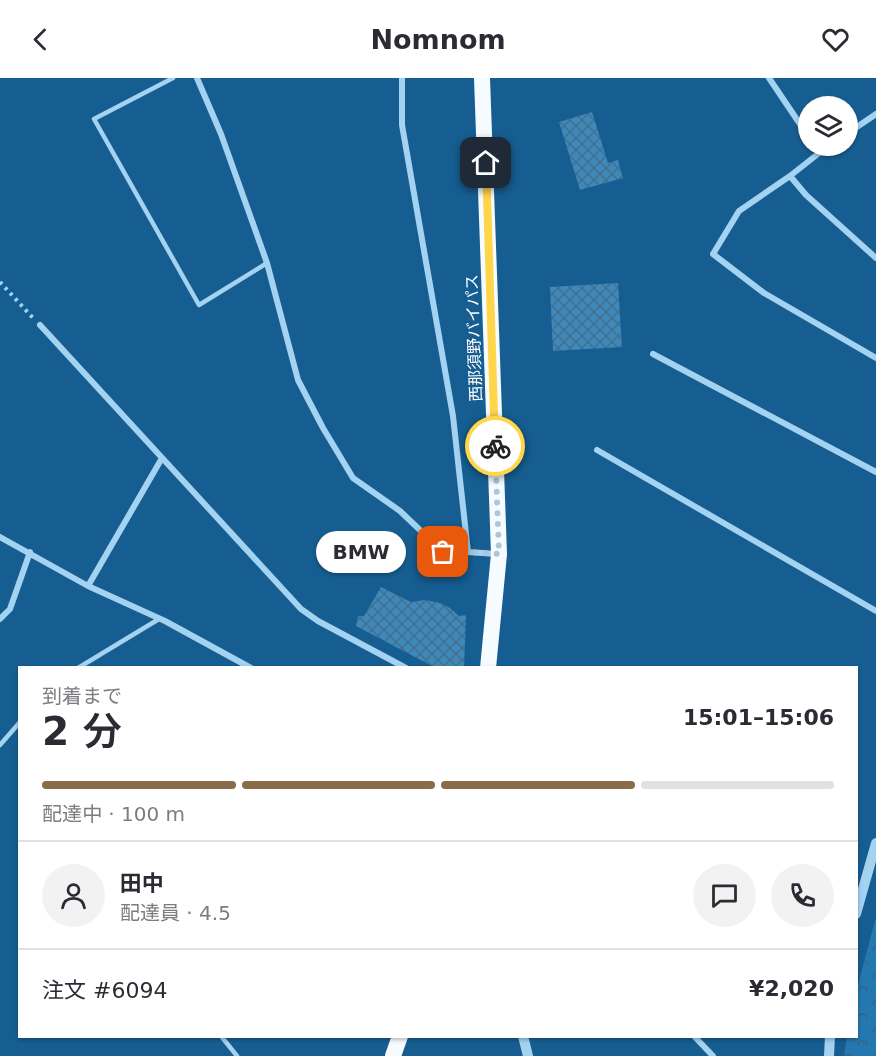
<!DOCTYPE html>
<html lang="ja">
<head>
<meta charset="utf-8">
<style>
  body { margin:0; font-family:"DejaVu Sans","Noto Sans JP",sans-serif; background:#f2f2f3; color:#2b2b33; height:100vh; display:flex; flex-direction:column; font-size:22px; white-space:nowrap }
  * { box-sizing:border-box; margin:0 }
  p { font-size:20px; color:#7c7c81 }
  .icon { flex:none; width:33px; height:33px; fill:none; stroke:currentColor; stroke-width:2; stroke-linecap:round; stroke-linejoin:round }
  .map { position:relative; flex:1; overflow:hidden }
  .sheet { position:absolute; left:18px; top:588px; width:840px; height:372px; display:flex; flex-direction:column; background:#fff; border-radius:0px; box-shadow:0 2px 4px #0004 }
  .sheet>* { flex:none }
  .buttons { position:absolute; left:798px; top:18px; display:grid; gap:12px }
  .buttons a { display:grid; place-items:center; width:60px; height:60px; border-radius:50%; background:#fff; box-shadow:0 2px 4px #0004; font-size:30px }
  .pin { position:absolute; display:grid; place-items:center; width:51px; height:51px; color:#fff; margin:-26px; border-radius:12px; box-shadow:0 3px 9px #0006 }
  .courier { position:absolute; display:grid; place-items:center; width:60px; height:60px; margin:-30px; border:4px solid #ffd54a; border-radius:50%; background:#fff; color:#222; box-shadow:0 2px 8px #0007 }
  .bubble { position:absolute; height:42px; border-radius:21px; background:#fff; box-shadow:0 2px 4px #0004; font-size:20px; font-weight:600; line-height:42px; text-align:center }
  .head em { font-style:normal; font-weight:600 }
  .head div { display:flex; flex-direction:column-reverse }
  .head { display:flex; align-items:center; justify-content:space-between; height:102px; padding:0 24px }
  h1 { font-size:39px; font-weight:600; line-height:45px }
  .bar { display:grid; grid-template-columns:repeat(4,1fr); gap:9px 6px; align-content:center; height:72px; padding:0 24px }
  .bar i { height:8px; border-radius:4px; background:#e1e1e2 }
  .bar .active { background:#8a6c49 }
  .bar p { grid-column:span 4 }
  .line { display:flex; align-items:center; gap:15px; padding:0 24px; border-top:2px solid #e1e1e2 }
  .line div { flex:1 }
  .round { display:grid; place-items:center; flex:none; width:63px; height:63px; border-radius:32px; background:#f2f2f3 }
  header { display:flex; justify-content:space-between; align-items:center; height:78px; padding:0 24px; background:#fff; font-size:27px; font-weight:600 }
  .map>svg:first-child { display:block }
  .park { fill:url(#park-crowns) }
  .building { fill:url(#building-cross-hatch) }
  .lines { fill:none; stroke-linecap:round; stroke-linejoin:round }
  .path { stroke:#a4d2f1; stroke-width:4; stroke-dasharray:3 4.5; stroke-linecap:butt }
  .service { stroke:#a4d2f1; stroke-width:4.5 }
  .minor { stroke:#a4d2f1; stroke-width:6 }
  .tertiary { stroke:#a4d2f1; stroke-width:10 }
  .trunk { stroke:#f6fbff; stroke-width:16 }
  .done { stroke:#adc7d9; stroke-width:6; stroke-dasharray:0 10.8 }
  .route { stroke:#ffd54a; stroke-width:8 }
  .labels { text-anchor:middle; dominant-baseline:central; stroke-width:4.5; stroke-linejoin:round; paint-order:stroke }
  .street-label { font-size:16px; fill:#fff; stroke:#165e92 }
</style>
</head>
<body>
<header><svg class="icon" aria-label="back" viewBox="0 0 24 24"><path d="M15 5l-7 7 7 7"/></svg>Nomnom<svg class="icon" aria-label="heart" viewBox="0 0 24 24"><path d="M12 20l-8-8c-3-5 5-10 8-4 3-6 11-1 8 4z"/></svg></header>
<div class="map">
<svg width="876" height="978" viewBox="0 0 876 978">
  <defs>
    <pattern id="park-crowns" width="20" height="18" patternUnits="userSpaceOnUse" patternTransform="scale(1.5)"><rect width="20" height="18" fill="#2578af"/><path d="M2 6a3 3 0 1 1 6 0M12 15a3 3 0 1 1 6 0" fill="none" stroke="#38627e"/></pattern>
    <pattern id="building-cross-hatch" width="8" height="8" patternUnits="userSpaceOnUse" patternTransform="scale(1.5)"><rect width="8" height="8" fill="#3e88ba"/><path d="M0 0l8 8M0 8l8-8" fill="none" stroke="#44708e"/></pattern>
  </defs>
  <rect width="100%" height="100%" fill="#165e92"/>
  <path class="park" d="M 876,839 L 876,978 L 844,978 L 847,959 L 856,958 L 857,911 Z"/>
  <path class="building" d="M 592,34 L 608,85 L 618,82 L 623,100 L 580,112 L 559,44 Z
    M 618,205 L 622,269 L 553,273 L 550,209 Z
    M 381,509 L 411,524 L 425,522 L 440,525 L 450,530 L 459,538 L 466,537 L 464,590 L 436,590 L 356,548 L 358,538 L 364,538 Z"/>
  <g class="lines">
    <path class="path" d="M 0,204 L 33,240"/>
    <path class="service" d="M 173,0 L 94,41 L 199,227 L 267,185
      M 78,590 L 159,541
      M 0,667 L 20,644
      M 221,958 L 237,978"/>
    <path class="minor" d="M 197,0 L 221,56 L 267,185 L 298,302 L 323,350 L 353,400 L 400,433 L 443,474 L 457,476 L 468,474 L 497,476
      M 402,0 L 402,47 L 453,338 L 468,474
      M 769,0 L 808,58
      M 848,55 L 876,36
      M 828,68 L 790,98 L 739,133 L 713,176 L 764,215 L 876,280
      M 790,98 L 806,117 L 876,180
      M 40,247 L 301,531 L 318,543 L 406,590
      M 653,276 L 876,394
      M 597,372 L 876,533
      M 0,459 L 88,508 L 165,543 L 251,590
      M 88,508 L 162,380
      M 0,541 L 10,531 L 30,474
      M 694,958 L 713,978"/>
    <path class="tertiary" d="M 856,836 L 876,765
      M 523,958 L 528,978
      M 829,978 L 830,958"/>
    <path class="trunk" d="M 482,0 L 499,476 L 488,590
      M 393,978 L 400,958"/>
  </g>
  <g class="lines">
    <path class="done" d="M 443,474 L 457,476 L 468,474 L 499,476 L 495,368"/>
    <path class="route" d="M 486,85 L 495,368"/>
  </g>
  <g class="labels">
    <g class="street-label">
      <text transform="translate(474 260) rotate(-92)">西那須野バイパス</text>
    </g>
  </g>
</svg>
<div class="buttons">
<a><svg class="icon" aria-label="layers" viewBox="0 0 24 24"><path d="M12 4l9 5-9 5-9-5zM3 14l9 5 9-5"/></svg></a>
</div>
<div class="pin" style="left:443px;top:474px;background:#ea580c"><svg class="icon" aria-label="bag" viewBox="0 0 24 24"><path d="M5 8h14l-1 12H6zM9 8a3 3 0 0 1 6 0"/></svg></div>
<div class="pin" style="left:486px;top:85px;background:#1f2937"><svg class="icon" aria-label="home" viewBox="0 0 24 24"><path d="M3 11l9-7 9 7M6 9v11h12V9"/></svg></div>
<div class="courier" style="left:495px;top:368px"><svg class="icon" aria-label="bike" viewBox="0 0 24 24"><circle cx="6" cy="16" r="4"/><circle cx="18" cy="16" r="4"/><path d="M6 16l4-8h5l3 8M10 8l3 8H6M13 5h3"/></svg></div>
<div class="bubble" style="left:316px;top:453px;width:90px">BMW</div>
<section class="sheet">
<div class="head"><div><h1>2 分</h1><p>到着まで</p></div><em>15:01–15:06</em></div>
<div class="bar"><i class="active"></i><i class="active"></i><i class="active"></i><i></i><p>配達中 · 100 m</p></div>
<div class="line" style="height:108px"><a class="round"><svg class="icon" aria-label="person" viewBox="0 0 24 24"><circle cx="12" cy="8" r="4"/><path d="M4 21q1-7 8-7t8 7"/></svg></a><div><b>田中</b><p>配達員 · 4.5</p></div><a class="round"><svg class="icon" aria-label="chat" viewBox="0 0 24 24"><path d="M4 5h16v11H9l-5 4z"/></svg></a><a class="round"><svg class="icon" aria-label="phone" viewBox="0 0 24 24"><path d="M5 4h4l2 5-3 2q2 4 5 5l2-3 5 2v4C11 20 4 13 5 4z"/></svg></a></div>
<div class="line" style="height:78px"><div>注文 #6094</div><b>¥2,020</b></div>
</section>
</div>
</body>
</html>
